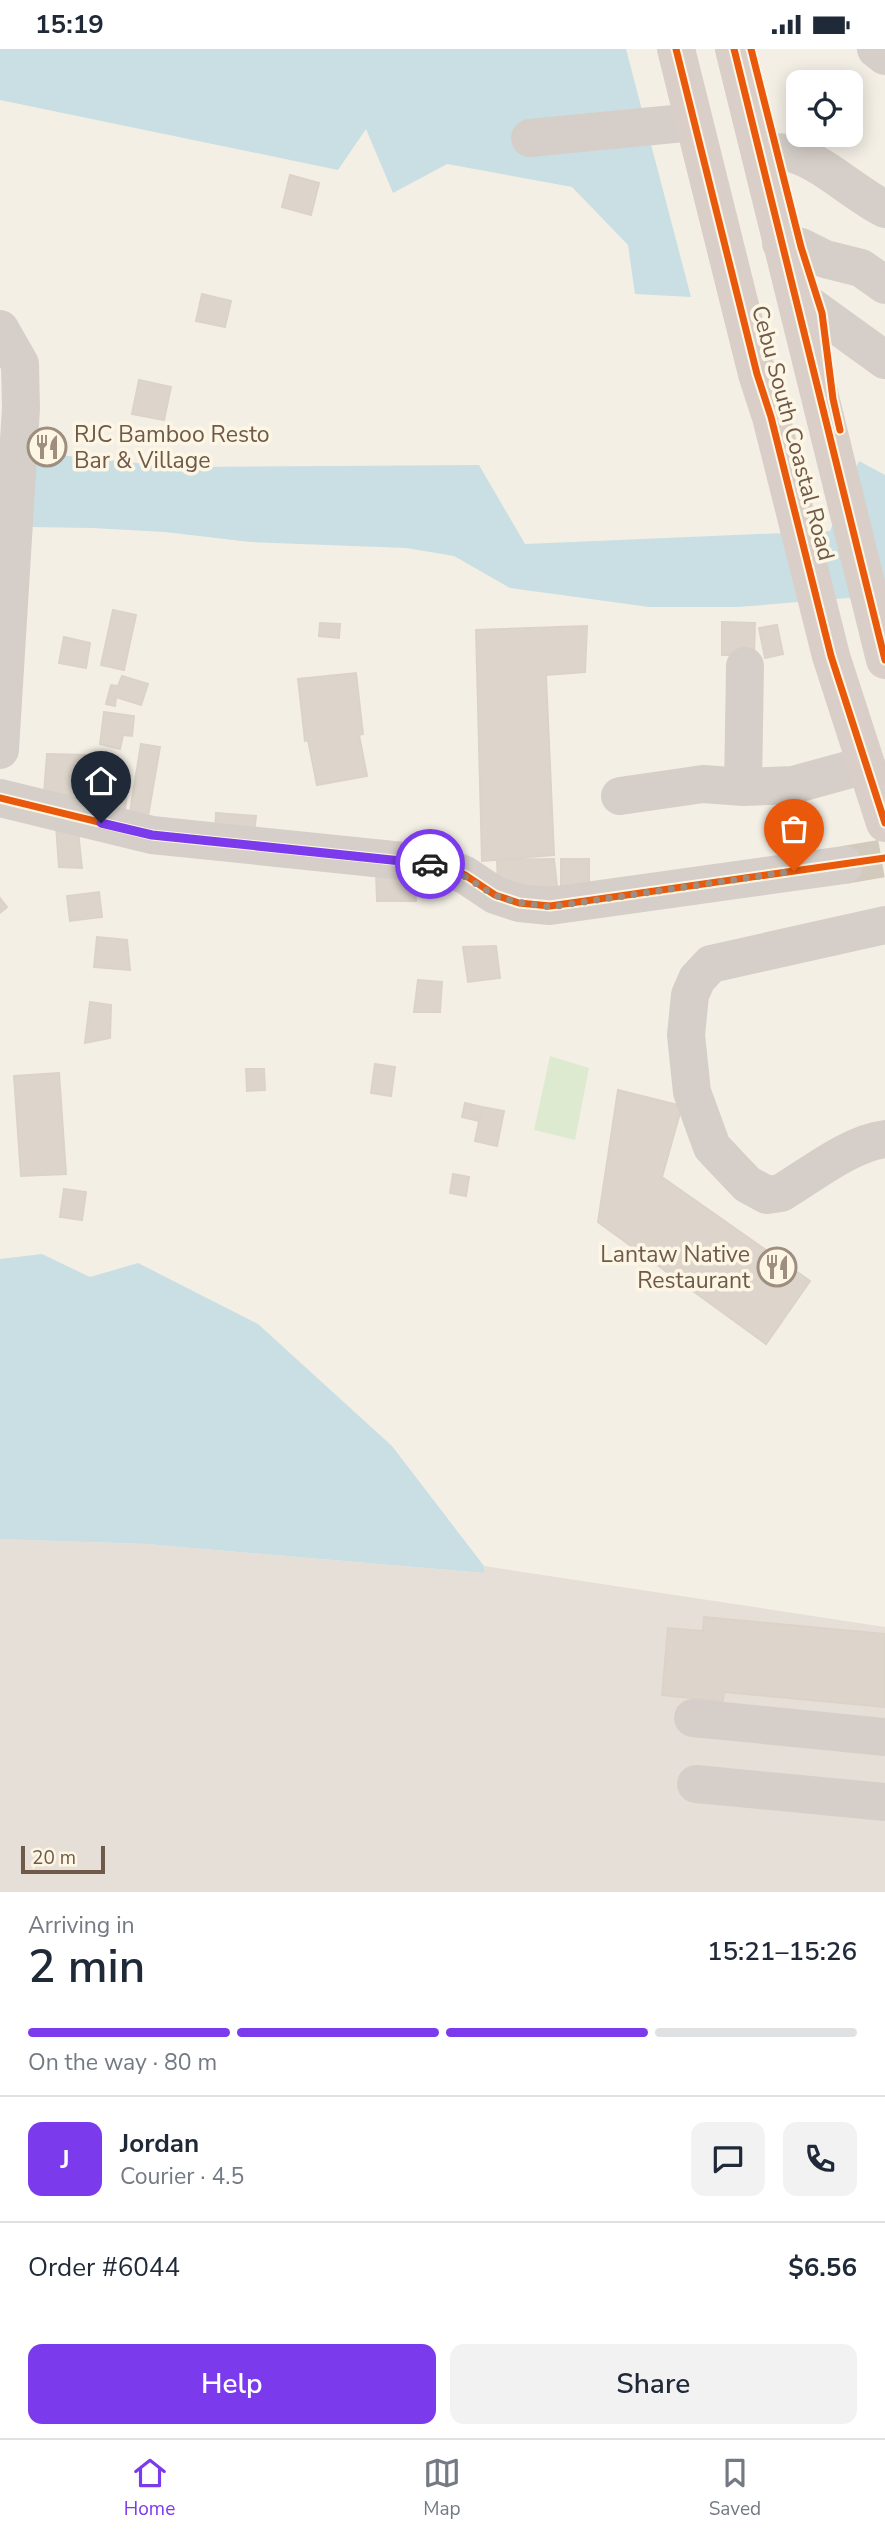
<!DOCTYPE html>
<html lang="en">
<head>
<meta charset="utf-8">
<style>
  body { margin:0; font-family:"Nunito Sans",sans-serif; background:#f2f2f3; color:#1f2937; height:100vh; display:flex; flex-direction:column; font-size:26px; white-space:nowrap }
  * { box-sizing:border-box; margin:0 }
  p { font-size:23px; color:#747a83 }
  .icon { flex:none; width:38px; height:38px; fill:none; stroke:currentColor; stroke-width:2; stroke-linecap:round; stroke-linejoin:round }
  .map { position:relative; height:1843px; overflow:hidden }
  .panel { display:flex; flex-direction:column; background:#fff; flex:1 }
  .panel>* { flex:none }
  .controls { position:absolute; left:786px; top:21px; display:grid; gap:14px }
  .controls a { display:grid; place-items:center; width:77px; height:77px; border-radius:14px; background:#fff; box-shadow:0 4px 18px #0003; font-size:35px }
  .scale { position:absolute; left:21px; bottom:18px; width:84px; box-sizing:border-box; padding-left:7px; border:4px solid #6f5a49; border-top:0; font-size:19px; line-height:24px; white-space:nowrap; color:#6f5a49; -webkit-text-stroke:5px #fef6e5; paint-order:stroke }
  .pin { position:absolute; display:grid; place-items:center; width:60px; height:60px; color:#fff; margin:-72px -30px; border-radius:50% 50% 50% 0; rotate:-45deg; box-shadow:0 0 7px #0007 }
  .pin .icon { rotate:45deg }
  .courier { position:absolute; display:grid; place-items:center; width:70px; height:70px; margin:-35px; border:5px solid #7c3aed; border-radius:50%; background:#fff; color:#222; box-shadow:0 2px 9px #0007 }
  .headline em { font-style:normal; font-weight:600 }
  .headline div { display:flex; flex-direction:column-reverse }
  .headline { display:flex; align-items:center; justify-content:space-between; height:119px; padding:0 28px }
  h1 { font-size:46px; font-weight:600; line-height:52px }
  .bar { display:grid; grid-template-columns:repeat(4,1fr); gap:10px 7px; align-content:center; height:84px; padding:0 28px }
  .bar i { height:9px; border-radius:5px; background:#e0e1e3 }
  .bar .current { background:#7c3aed }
  .bar p { grid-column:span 4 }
  .line { display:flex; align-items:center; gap:18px; padding:0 28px; border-top:2px solid #e0e1e3 }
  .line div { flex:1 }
  .round { display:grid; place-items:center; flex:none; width:74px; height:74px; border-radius:14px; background:#f2f2f3 }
  .primary-button { display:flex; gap:14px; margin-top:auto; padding:14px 28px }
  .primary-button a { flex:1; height:80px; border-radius:14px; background:#7c3aed; color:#fff; font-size:28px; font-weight:600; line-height:80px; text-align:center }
  .primary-button a+a { background:#f2f2f3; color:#1f2937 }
  .status { display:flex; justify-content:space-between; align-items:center; height:49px; padding:0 35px; background:#fff; direction:ltr }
  .status svg { height:19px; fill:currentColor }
  .dock { display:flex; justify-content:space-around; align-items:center; height:98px; border-top:2px solid #e0e1e3; background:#fff; font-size:19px; color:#747a83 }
  .dock a { display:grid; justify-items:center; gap:4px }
  .dock .current { color:#7c3aed }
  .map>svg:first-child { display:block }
  .industrial { fill:#e6dfd7 }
  .green { fill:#deead0 }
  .water { fill:#c9dfe3 }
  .building { fill:#ddd5cb; stroke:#dcd3c8; stroke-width:2 }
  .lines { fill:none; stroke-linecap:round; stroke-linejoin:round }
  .minor-tunnel { stroke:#d3cabe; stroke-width:38; stroke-dasharray:38 19; stroke-linecap:butt }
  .minor { stroke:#d6cfc9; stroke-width:38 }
  .highway { stroke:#d9cfc8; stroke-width:38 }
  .cycleway-casing { stroke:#fef6e5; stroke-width:11 }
  .cycleway { stroke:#e8590c; stroke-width:7 }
  .done { stroke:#9e8e80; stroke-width:7; stroke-dasharray:0 12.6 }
  .route { stroke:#7c3aed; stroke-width:9 }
  .labels { text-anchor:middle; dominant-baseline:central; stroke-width:7; stroke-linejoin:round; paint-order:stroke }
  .street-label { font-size:23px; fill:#6f5a49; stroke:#fef6e5 }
  .poi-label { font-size:23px; fill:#6f5a49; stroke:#fef6e5; text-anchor:start }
</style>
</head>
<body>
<div class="status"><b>15:19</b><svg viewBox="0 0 49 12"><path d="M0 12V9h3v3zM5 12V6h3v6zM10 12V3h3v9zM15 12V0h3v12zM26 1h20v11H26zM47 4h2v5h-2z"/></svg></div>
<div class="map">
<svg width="885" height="1843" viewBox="0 0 885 1843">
  <rect width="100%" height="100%" fill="#f4efe5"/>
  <path class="industrial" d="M 0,1490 L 146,1495 L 483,1524 L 484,1517 L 885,1578 L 885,1843 L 0,1843 Z"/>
  <path class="green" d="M 550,1007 L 589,1019 L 575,1091 L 534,1081 Z"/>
  <path class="water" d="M 0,0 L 626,0 L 691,248 L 635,245 L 628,196 L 572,138 L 447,115 L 393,144 L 366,80 L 338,121 L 0,51 Z
    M 0,400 L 176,418 L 479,416 L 525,495 L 830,482 L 859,412 L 885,426 L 885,546 L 738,558 L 649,558 L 510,539 L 454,507 L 406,499 L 250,493 L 165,483 L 92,479 L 29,478 Z
    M 42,1205 L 90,1228 L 138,1214 L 258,1275 L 392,1397 L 484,1517 L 484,1524 L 146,1495 L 0,1490 L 0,1210 Z"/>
  <path class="building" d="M 290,126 L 319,134 L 311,166 L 282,158 Z
    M 202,245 L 231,252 L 225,278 L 196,272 Z
    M 139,331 L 171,338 L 164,371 L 132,365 Z
    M 113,561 L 136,566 L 124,621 L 101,616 Z
    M 722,573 L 755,574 L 754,606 L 722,606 Z
    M 320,574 L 340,575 L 339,589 L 319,587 Z
    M 777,576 L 783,605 L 765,609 L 759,579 Z
    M 587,577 L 585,623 L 546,626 L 554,806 L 482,812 L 476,581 Z
    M 64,588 L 90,594 L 86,619 L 59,614 Z
    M 356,624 L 363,685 L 359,686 L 367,727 L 317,736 L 308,691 L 305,692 L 298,630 Z
    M 122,627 L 148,635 L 141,656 L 116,648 L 115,657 L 106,655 L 111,636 L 118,637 Z
    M 104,663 L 134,667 L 132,687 L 123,686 L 120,700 L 100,695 Z
    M 141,695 L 160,698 L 147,773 L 129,769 Z
    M 47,705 L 87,706 L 83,746 L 44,745 Z
    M 92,723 L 129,728 L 124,769 L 87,764 Z
    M 216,764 L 256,767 L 254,784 L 215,782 Z
    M 56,777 L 78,782 L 82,819 L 59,818 Z
    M 554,810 L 557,837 L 498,838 L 497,811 Z
    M 561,810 L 589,810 L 589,840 L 561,840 Z
    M 414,821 L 416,852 L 377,852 L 376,823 Z
    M 99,843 L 102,868 L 70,872 L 67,847 Z
    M 0,849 L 7,858 L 0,864 Z
    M 97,888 L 127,891 L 130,921 L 94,918 Z
    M 496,897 L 500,929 L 468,933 L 463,898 Z
    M 418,931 L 442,933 L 440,963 L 414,963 Z
    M 90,953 L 111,956 L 110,989 L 85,994 Z
    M 375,1015 L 395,1018 L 391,1047 L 371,1044 Z
    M 246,1020 L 264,1020 L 265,1041 L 247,1042 Z
    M 59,1024 L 66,1125 L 21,1127 L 14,1027 Z
    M 618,1041 L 682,1057 L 662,1128 L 810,1232 L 766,1295 L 598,1173 Z
    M 465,1054 L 482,1058 L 479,1072 L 462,1068 Z
    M 482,1058 L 504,1062 L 497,1097 L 475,1092 Z
    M 453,1125 L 469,1128 L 466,1147 L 450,1144 Z
    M 64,1140 L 86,1143 L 82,1171 L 60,1168 Z
    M 704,1568 L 885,1585 L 885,1658 L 724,1643 L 723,1652 L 662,1646 L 668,1579 L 703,1582 Z"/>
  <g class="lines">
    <path class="minor-tunnel" d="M 844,816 L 885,809"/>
    <path class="minor" d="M 876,0 L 885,7
      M 530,89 L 694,73
      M 760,104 C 771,103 783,102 794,105 C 825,115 855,145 885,160
      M 781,194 L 801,198 L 825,210 L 861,219 L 885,236
      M 795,246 L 885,311
      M 0,280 L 20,315 L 21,359 L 0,701
      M 743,738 L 745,617
      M 620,747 L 703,735 L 743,738 L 793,736 L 866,716
      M 0,749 L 152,786 L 442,816 L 465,826 L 495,846 L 519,854 L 550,857 L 844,816
      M 885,876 L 711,915 L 697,930 L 690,946 L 686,986 L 692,1043 L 712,1098 L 747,1135 L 767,1146 L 781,1144 C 811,1126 851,1094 885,1090
      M 693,1669 L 885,1688
      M 696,1735 L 885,1753"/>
    <path class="highway" d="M 676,0 L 757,325 L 771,368 L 831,607 L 885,774
      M 734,0 L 885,611"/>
    <defs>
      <path id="cycleway" d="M 676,0 L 757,325 L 771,368 L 831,607 L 885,774
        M 734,0 L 885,611
        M 751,0 L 801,198 L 822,264 L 833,350 L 840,381
        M 0,749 L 152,786 L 442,816 L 465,826 L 495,846 L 519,854 L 550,857 L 885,809"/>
    </defs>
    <use href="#cycleway" class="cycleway-casing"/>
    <use href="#cycleway" class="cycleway"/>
  </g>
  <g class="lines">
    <path class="done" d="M 430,815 C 457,817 473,835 495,846 C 513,854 531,855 550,858 L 794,822"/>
    <path class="route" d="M 101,774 L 152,786 L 430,815"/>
  </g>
  <defs>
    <symbol id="restaurant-ring" viewBox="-11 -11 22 22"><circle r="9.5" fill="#fef6e5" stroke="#9e8e80" stroke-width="1.5"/><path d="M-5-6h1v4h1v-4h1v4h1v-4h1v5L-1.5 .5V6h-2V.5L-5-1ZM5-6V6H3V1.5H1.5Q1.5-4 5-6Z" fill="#9e8e80"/></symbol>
  </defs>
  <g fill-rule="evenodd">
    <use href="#restaurant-ring" x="25" y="376" width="44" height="44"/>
    <use href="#restaurant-ring" x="755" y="1196" width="44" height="44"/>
  </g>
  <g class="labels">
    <g class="street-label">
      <text transform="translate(793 384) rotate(75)">Cebu South Coastal Road</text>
    </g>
    <g class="poi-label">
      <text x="74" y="385">RJC Bamboo Resto<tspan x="74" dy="26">Bar &amp; Village</tspan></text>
      <text x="750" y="1205" text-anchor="end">Lantaw Native<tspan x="750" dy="26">Restaurant</tspan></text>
    </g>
  </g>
</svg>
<div class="controls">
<a><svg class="icon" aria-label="locate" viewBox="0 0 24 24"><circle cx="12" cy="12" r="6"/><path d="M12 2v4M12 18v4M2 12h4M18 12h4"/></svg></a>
</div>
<div class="scale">20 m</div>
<div class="pin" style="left:794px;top:822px;background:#ea580c"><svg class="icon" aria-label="bag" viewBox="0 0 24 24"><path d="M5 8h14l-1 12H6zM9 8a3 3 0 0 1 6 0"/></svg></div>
<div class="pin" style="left:101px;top:774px;background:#1f2937"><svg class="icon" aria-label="home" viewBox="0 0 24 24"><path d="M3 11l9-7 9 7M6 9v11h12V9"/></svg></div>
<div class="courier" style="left:430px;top:815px"><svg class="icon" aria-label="car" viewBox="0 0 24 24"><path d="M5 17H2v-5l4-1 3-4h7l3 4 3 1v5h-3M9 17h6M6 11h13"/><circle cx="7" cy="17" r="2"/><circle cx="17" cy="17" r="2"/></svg></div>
</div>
<section class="panel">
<div class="headline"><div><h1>2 min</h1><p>Arriving in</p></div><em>15:21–15:26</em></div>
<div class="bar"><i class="current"></i><i class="current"></i><i class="current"></i><i></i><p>On the way · 80 m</p></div>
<div class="line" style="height:126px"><b class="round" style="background:#7c3aed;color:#fff">J</b><div><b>Jordan</b><p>Courier · 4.5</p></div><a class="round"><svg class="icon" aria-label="chat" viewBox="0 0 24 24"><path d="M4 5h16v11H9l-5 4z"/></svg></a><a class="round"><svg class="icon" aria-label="phone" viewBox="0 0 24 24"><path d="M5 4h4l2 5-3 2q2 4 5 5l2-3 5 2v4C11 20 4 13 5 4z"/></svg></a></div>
<div class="line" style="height:91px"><div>Order #6044</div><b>$6.56</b></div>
<div class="primary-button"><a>Help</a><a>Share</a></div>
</section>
<nav class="dock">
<a class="current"><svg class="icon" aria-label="home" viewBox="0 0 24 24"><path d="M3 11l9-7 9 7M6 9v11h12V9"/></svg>Home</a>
<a><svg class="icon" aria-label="map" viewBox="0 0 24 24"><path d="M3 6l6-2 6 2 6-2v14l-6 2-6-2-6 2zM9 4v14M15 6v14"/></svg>Map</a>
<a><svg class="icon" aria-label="saved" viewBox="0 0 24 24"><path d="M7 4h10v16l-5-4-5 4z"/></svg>Saved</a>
</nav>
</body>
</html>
